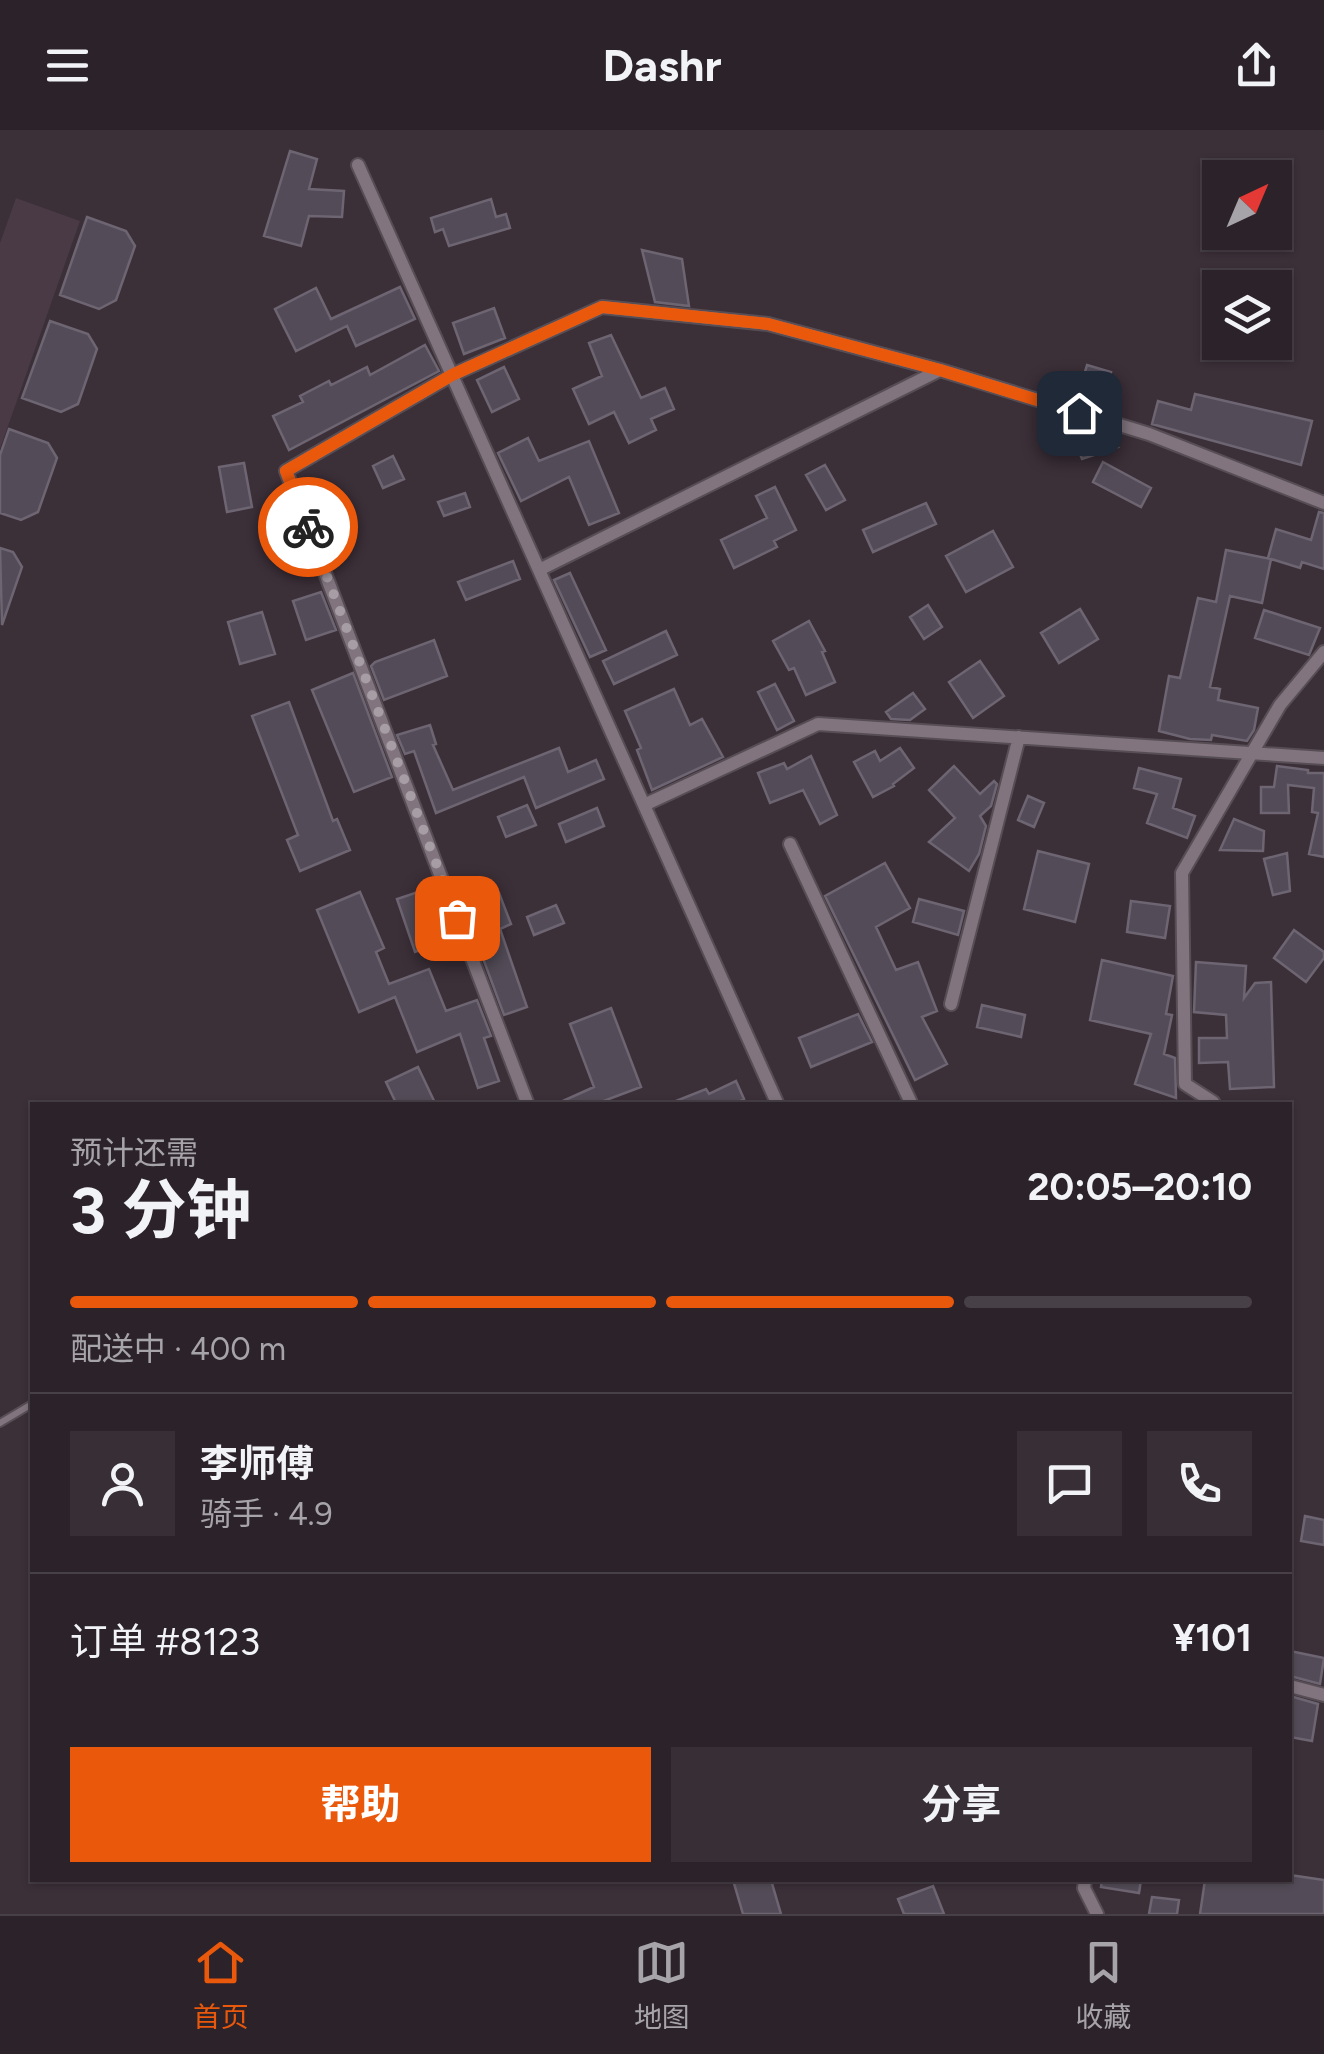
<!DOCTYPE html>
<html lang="zh">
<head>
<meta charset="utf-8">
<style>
  body { margin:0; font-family:Figtree,"Noto Sans SC",sans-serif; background:#382f36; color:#f1f3f6; height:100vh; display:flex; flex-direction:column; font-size:38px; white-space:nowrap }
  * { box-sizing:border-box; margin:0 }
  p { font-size:32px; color:#a6a4a8 }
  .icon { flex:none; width:55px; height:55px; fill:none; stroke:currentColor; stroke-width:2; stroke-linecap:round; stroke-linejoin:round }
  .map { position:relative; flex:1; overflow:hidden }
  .drawer { position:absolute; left:30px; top:972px; width:1262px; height:780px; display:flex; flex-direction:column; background:#2c232a; border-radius:0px; box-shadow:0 2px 8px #0004,0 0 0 2px #484047 }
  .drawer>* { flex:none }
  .needle { width:65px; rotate:44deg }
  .tools { position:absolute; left:1202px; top:30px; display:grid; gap:20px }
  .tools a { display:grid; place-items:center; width:90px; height:90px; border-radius:0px; background:#2c232a; box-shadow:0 2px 8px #0004,0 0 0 2px #484047; font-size:50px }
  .pin { position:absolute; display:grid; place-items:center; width:85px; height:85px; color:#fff; margin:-42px; border-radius:20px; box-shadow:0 5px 15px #0006 }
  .courier { position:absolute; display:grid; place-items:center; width:100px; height:100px; margin:-50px; border:8px solid #ea580c; border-radius:50%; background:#fff; color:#222; box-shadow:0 2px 12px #0007 }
  .summary em { font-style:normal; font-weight:700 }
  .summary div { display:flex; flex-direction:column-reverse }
  .summary { display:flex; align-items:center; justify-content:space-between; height:170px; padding:0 40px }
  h1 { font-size:65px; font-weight:700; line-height:75px }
  .bar { display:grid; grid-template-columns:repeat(4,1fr); gap:15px 10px; align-content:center; height:120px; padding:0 40px }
  .bar i { height:12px; border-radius:8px; background:#484047 }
  .bar .active { background:#ea580c }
  .bar p { grid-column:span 4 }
  .line { display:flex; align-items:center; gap:25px; padding:0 40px; border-top:2px solid #484047 }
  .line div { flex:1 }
  .round { display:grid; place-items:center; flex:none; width:105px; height:105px; border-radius:0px; background:#382f36 }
  .primary-button { display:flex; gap:20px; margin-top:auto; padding:20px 40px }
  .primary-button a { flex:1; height:115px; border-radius:0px; background:#ea580c; color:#fff; font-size:40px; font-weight:700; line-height:115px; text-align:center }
  .primary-button a+a { background:#382f36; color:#f1f3f6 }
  header { display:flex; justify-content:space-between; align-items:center; height:130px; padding:0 40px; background:#2c232a; font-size:45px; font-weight:700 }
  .tabs { display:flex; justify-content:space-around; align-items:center; height:140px; border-top:2px solid #484047; background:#2c232a; font-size:28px; color:#a6a4a8 }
  .tabs a { display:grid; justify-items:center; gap:5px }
  .tabs .active { color:#ea580c }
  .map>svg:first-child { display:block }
  .built { fill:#493a46 }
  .building { fill:#534c58; stroke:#6d6572; stroke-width:2.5 }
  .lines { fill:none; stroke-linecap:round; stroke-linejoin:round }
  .service-casing { stroke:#574e55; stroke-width:10 }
  .minor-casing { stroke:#574e55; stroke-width:16 }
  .service { stroke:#81747e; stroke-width:6 }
  .minor { stroke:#81747e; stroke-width:12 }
  .done { stroke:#a79ea5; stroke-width:10; stroke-dasharray:0 18 }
  .route { stroke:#ea580c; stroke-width:12 }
</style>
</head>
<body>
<header><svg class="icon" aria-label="menu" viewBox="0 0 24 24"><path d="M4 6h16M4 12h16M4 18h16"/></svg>Dashr<svg class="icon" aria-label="share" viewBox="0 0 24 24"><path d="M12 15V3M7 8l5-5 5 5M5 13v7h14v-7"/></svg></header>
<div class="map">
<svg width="1324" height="1784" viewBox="0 0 1324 1784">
  <rect width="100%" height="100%" fill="#3b2f38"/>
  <path class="built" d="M 16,68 L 80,91 L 0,319 L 0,113 Z"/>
  <path class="building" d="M 290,21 L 317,29 L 309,59 L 344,61 L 342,87 L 309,86 L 301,116 L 264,106 Z
    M 491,69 L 496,87 L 506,84 L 510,98 L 449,116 L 443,99 L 435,102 L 431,88 Z
    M 87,87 L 126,101 L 135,116 L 116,170 L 99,179 L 60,165 Z
    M 642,120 L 682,129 L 689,176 L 655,172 Z
    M 400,157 L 415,189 L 356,216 L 347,196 L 296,221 L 275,179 L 316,158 L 331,189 Z
    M 494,178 L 505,208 L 464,224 L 453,193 Z
    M 50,191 L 88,204 L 97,219 L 78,274 L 61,282 L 22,268 Z
    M 611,205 L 641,268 L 665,258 L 674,279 L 651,289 L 656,300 L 629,313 L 614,282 L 589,294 L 573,259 L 602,246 L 589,213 Z
    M 425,215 L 439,241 L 289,320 L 273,286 L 303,272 L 300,266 L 329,251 L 331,255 L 367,237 L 370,245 Z
    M 1087,235 L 1111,242 L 1104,266 L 1080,259 Z
    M 504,237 L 519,269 L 492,282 L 477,250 Z
    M 1195,264 L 1312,291 L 1301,335 L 1152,294 L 1158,271 L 1191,280 Z
    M 9,299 L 48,313 L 57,328 L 38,382 L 21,390 L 0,383 L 0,325 Z
    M 1070,299 L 1110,304 L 1118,317 L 1082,329 Z
    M 528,308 L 539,331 L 589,311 L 619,383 L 589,395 L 569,347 L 521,371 L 498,323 Z
    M 393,326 L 404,349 L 383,358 L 373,336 Z
    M 1103,332 L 1151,358 L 1141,377 L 1093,352 Z
    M 244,333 L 252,377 L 227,382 L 219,337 Z
    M 825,335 L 845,370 L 826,380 L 806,345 Z
    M 775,357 L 796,400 L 774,411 L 777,417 L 734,438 L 721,410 L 767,388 L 756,366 Z
    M 465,363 L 470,377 L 444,386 L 438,372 Z
    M 926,373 L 936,394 L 873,422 L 863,400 Z
    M 1319,382 L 1324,383 L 1324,439 L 1302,432 L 1300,438 L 1268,428 L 1276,399 L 1311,410 Z
    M 993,401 L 1013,437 L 966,462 L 946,426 Z
    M 0,418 L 13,422 L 22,437 L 2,495 Z
    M 1226,420 L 1271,429 L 1262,473 L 1230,466 L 1210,557 L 1220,559 L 1218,570 L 1258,578 L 1254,600 L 1247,611 L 1212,605 L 1211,610 L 1190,609 L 1159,601 L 1169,546 L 1180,548 L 1198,468 L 1216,472 Z
    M 513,431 L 520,449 L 466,470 L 458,452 Z
    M 570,443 L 606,520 L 590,527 L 554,450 Z
    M 321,462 L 336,500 L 306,510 L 293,471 Z
    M 928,475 L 942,497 L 924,509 L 910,487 Z
    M 1080,479 L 1098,509 L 1059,533 L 1041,503 Z
    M 1264,480 L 1320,498 L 1309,525 L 1255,508 Z
    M 262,482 L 275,524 L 240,534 L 228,492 Z
    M 809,491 L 825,521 L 822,522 L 835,552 L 806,565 L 794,538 L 789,540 L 773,511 Z
    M 666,501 L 677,525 L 614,554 L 603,531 Z
    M 434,510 L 447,546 L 384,570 L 371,536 L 375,532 Z
    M 980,531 L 1004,566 L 973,588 L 949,552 Z
    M 353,543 L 392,647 L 354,662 L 312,560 Z
    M 775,554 L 794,591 L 777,600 L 758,562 Z
    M 674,559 L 690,595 L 702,589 L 723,627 L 652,660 L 637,620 L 641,618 L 625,581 Z
    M 913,563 L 925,579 L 910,590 L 891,589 L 886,582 Z
    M 289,572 L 333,691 L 337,689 L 350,720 L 300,741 L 287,710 L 298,705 L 252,586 Z
    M 430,595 L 436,614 L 433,615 L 453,660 L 559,618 L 568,642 L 596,630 L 604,649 L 536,678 L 524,647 L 436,683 L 414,621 L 405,624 L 397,605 Z
    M 900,618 L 914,638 L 893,654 L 894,656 L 873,667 L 854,632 L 875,621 L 880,631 Z
    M 811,626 L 837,685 L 820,694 L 803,660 L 770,673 L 758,643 L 784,633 L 787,639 Z
    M 954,636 L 980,664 L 994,651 L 997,654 L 991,676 L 980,686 L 986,696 L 979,724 L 969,741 L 929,712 L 955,688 L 929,660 Z
    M 1277,636 L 1308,640 L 1308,643 L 1324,643 L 1324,727 L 1309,724 L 1318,683 L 1312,682 L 1314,658 L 1288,655 L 1289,683 L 1261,683 L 1261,657 L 1274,657 Z
    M 1139,638 L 1181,649 L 1173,678 L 1195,686 L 1187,708 L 1147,693 L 1157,664 L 1134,658 Z
    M 1028,666 L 1044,673 L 1034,697 L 1018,690 Z
    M 527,675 L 536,695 L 506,707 L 498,687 Z
    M 597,678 L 604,696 L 566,712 L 559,694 Z
    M 1234,689 L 1264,701 L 1263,721 L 1220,720 Z
    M 1038,721 L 1089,734 L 1075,792 L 1024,779 Z
    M 1287,723 L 1290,761 L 1273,765 L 1264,729 Z
    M 885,733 L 910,778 L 876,797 L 896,840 L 918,832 L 937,881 L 922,887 L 947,934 L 915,950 L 825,766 Z
    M 433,757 L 451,809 L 415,822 L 397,769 Z
    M 360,762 L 384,818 L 376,822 L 389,854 L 429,839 L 446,881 L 477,870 L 491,906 L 484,908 L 499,951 L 478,958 L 460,904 L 417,922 L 395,867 L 359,882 L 317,780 Z
    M 499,763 L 511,794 L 500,799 L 527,877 L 504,885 L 481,823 L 487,821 L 469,774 Z
    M 919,769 L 964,781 L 958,805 L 913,792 Z
    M 1131,771 L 1170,776 L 1165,808 L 1127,802 Z
    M 556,775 L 564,793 L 534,805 L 527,787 Z
    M 1294,800 L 1324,822 L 1324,828 L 1306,852 L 1274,828 Z
    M 1102,830 L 1173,846 L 1166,884 L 1172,885 L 1164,924 L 1175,928 L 1176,968 L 1135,954 L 1151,904 L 1090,890 Z
    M 1196,832 L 1246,836 L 1244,868 L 1255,853 L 1271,852 L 1274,957 L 1230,959 L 1228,932 L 1199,933 L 1199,908 L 1227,908 L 1226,885 L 1194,882 Z
    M 982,875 L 1025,885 L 1021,907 L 977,897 Z
    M 611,878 L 641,957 L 593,975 L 554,975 L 594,957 L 570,894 Z
    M 858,884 L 872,912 L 811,937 L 799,908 Z
    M 418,937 L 436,975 L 397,975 L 386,952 Z
    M 736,951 L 744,969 L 732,975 L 666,975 L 706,959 L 709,964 Z
    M 1305,1386 L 1324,1390 L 1324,1415 L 1301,1411 Z
    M 1290,1521 L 1324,1528 L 1320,1554 L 1290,1546 Z
    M 1290,1566 L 1318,1574 L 1312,1611 L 1290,1607 Z
    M 1290,1745 L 1324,1750 L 1324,1784 L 1200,1784 L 1205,1750 L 1290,1750 Z
    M 733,1750 L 771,1750 L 781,1784 L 743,1784 Z
    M 1102,1750 L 1141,1750 L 1139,1763 L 1101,1757 Z
    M 933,1756 L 944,1784 L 904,1784 L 898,1769 Z
    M 1152,1767 L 1179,1770 L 1177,1784 L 1149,1784 Z"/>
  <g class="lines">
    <defs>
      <path id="service" d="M 0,1293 L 32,1274"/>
      <path id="minor" d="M 358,35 L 778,975
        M 539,440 L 940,240
        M 644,675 L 818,594 L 1324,628
        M 790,714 L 912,975
        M 951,874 L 1019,607
        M 528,975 L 286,341 L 452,245 L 602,177 L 768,194 L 940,240 L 1149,304 L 1324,373
        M 1212,975 L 1213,972 L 1185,954 L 1182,743 L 1280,575 L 1324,522
        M 1290,1556 L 1324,1565
        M 1085,1750 L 1084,1758 L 1097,1784"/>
    </defs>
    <use href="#service" class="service-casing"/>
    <use href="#minor" class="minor-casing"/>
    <use href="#service" class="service"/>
    <use href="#minor" class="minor"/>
  </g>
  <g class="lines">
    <path class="done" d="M 308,397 L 457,788"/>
    <path class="route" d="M 308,397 L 286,341 L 452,245 L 602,177 L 768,194 L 940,240 L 1079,283"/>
  </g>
</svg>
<div class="tools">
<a><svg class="needle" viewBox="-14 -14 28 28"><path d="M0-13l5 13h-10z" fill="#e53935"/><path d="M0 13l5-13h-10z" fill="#a6a4a8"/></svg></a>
<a><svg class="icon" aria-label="layers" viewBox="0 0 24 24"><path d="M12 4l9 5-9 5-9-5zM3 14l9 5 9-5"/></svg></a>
</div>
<div class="pin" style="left:457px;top:788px;background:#ea580c"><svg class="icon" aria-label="bag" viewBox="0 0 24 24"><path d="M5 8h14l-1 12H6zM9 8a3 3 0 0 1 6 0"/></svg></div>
<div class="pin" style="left:1079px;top:283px;background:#1f2937"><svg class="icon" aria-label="home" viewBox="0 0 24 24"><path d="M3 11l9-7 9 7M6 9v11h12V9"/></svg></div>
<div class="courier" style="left:308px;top:397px"><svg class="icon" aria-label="bike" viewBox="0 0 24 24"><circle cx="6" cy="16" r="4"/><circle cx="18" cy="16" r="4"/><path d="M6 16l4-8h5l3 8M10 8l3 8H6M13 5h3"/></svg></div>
<section class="drawer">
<div class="summary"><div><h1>3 分钟</h1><p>预计还需</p></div><em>20:05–20:10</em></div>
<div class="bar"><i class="active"></i><i class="active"></i><i class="active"></i><i></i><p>配送中 · 400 m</p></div>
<div class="line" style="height:180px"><a class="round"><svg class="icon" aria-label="person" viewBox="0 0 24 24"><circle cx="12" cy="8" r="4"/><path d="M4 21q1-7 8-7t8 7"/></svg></a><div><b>李师傅</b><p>骑手 · 4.9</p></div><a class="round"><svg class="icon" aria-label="chat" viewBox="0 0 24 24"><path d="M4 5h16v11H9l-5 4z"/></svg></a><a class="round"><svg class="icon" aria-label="phone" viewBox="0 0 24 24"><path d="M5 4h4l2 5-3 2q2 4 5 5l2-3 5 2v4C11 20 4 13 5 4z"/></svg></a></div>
<div class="line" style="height:130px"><div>订单 #8123</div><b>¥101</b></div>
<div class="primary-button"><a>帮助</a><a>分享</a></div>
</section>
</div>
<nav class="tabs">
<a class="active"><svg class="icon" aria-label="home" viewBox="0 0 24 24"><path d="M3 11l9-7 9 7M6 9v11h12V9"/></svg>首页</a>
<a><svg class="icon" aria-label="map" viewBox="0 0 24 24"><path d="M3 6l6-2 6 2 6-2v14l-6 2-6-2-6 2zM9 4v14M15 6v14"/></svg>地图</a>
<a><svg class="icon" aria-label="saved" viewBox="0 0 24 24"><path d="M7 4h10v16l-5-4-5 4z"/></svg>收藏</a>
</nav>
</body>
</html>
